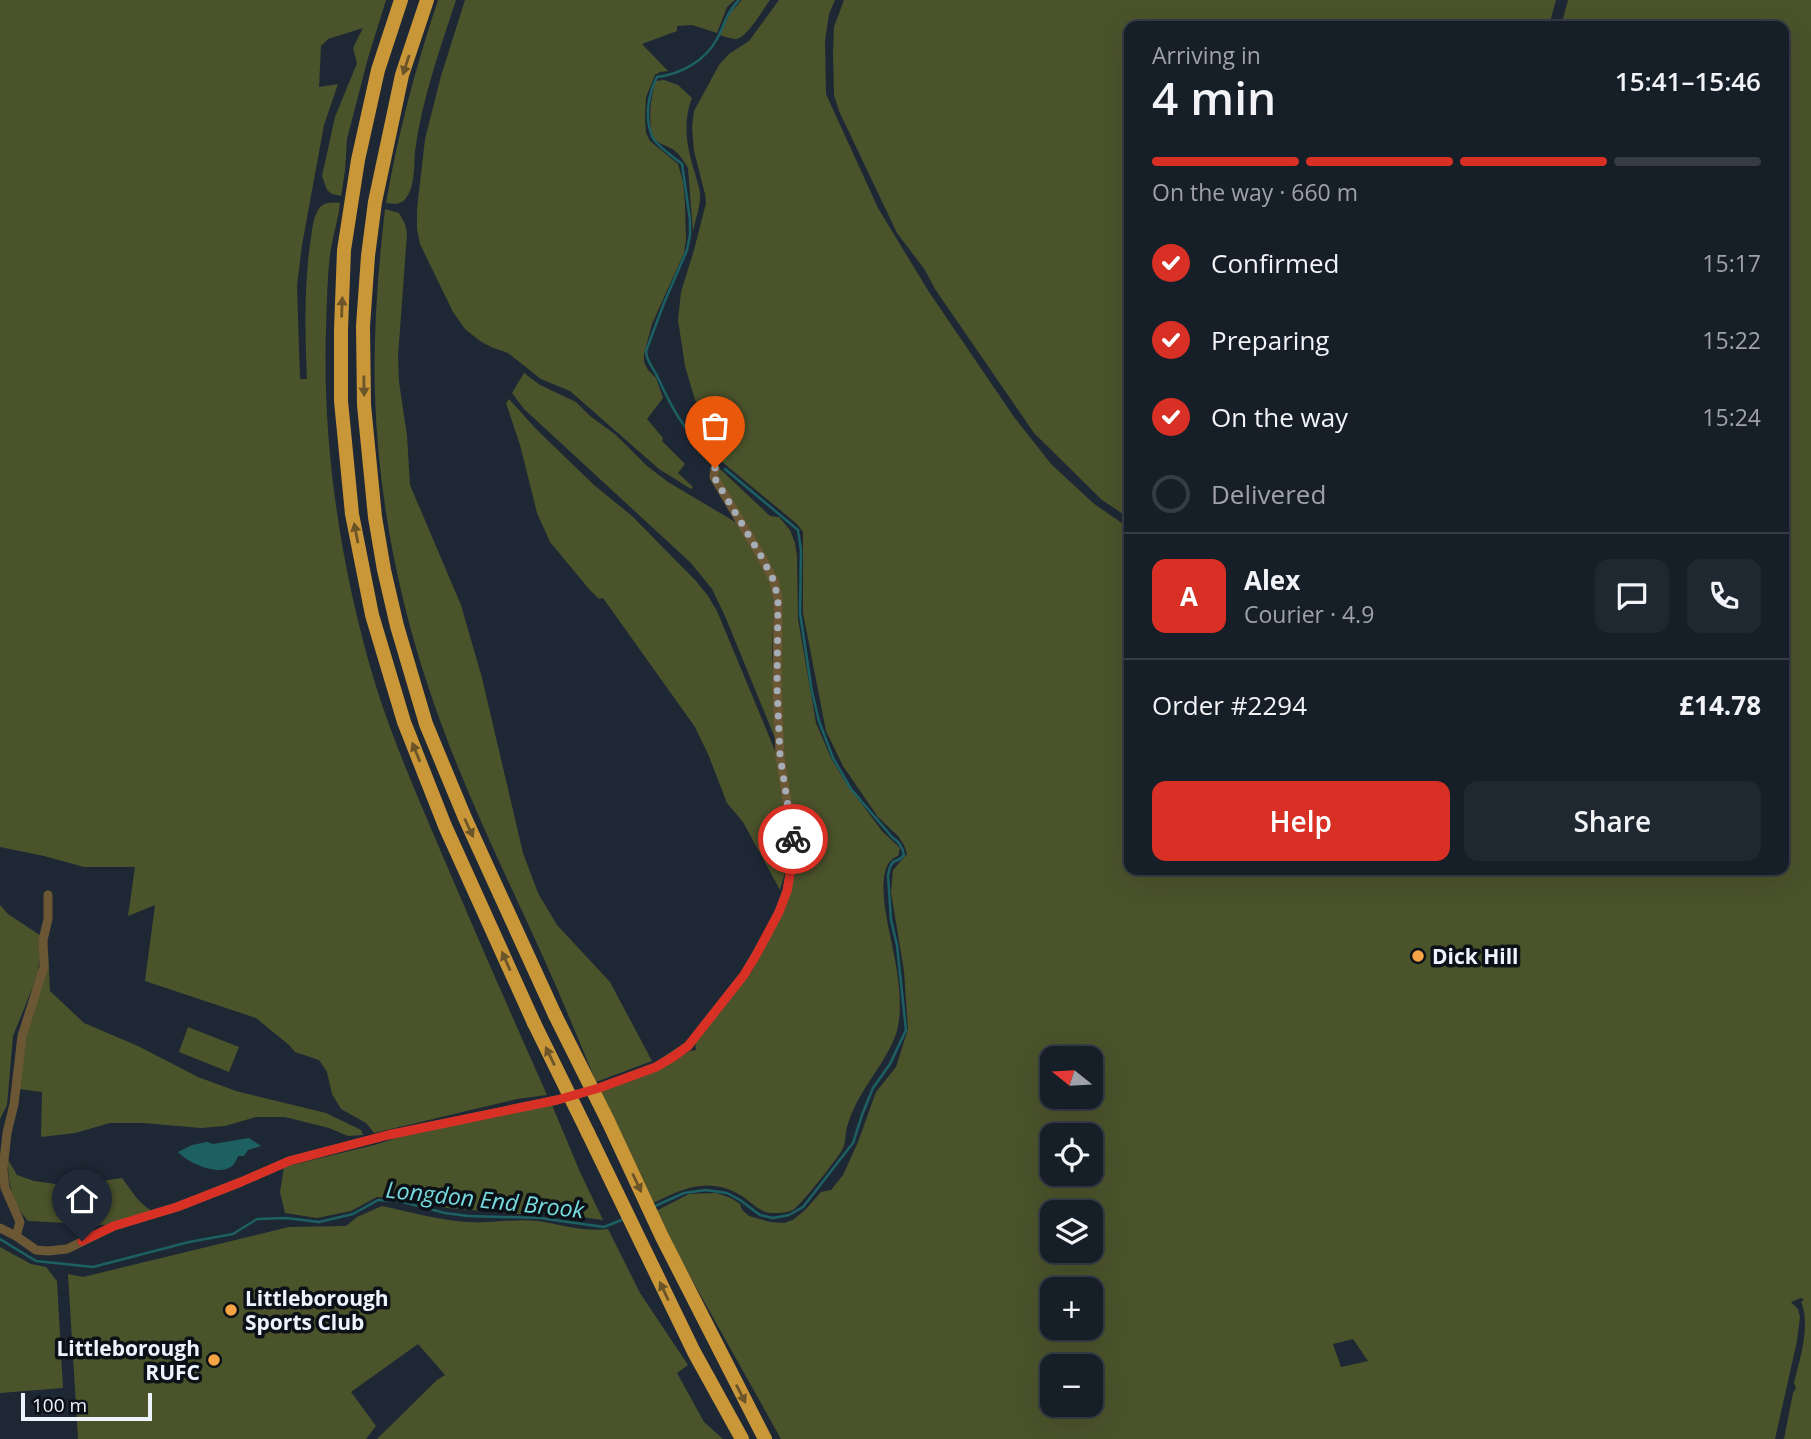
<!DOCTYPE html>
<html lang="en">
<head>
<meta charset="utf-8">
<style>
  body { margin:0; font-family:"Open Sans",sans-serif; background:#1f2730; color:#f1f3f6; height:100vh; display:flex; flex-direction:column; font-size:26px; white-space:nowrap }
  * { box-sizing:border-box; margin:0 }
  p { font-size:23px; color:#9ea2a8 }
  .icon { flex:none; width:38px; height:38px; fill:none; stroke:currentColor; stroke-width:2; stroke-linecap:round; stroke-linejoin:round }
  .map { position:relative; flex:1; overflow:hidden }
  .drawer { position:absolute; left:1124px; top:21px; width:665px; height:854px; display:flex; flex-direction:column; background:#161e28; border-radius:14px; box-shadow:0 7px 28px #0002,0 0 0 2px #353c45 }
  .drawer>* { flex:none }
  .needle { width:46px; rotate:288deg }
  .fabs { position:absolute; left:1040px; top:1046px; display:grid; gap:14px }
  .fabs a { display:grid; place-items:center; width:63px; height:63px; border-radius:14px; background:#161e28; box-shadow:0 7px 28px #0002,0 0 0 2px #353c45; font-size:35px }
  .scale { position:absolute; left:21px; bottom:18px; width:131px; box-sizing:border-box; padding-left:7px; border:4px solid #edf4fd; border-top:0; font-size:19px; line-height:24px; white-space:nowrap; color:#edf4fd; -webkit-text-stroke:5px #0c1117; paint-order:stroke }
  .pin { position:absolute; display:grid; place-items:center; width:60px; height:60px; color:#fff; margin:-72px -30px; border-radius:50% 50% 50% 0; rotate:-45deg; box-shadow:0 0 7px #0007 }
  .pin .icon { rotate:45deg }
  .courier { position:absolute; display:grid; place-items:center; width:70px; height:70px; margin:-35px; border:5px solid #d93025; border-radius:50%; background:#fff; color:#222; box-shadow:0 2px 9px #0007 }
  .head em { font-style:normal; font-weight:600 }
  .head div { display:flex; flex-direction:column-reverse }
  .head { display:flex; align-items:center; justify-content:space-between; height:119px; padding:0 28px }
  h1 { font-size:46px; font-weight:600; line-height:52px }
  .bar { display:grid; grid-template-columns:repeat(4,1fr); gap:10px 7px; align-content:center; height:84px; padding:0 28px }
  .bar i { height:9px; border-radius:5px; background:#353c45 }
  .bar .on { background:#d93025 }
  .bar p { grid-column:span 4 }
  .line { display:flex; align-items:center; gap:18px; padding:0 28px; border-top:2px solid #353c45 }
  .line div { flex:1 }
  .round { display:grid; place-items:center; flex:none; width:74px; height:74px; border-radius:14px; background:#1f2730 }
  ol { padding:0 28px; list-style:none }
  li { display:flex; align-items:center; gap:21px; height:77px }
  li p { margin-inline-start:auto }
  li .icon { padding:7px; border-radius:50%; background:#d93025; color:#fff; stroke-width:4 }
  li:last-child { color:#9ea2a8 }
  li i { width:38px; height:38px; border:4px solid #353c45; border-radius:50% }
  .button { display:flex; gap:14px; margin-top:auto; padding:14px 28px }
  .button a { flex:1; height:80px; border-radius:14px; background:#d93025; color:#fff; font-size:28px; font-weight:600; line-height:80px; text-align:center }
  .button a+a { background:#1f2730; color:#f1f3f6 }
  .map>svg:first-child { display:block }
  .green { fill:#4b532b; fill-rule:evenodd }
  .water { fill:#1d6062 }
  .lines { fill:none; stroke-linecap:round; stroke-linejoin:round }
  .stream { stroke:#1d6062; stroke-width:2.5 }
  .minor { stroke:#6c5735; stroke-width:9 }
  .highway { stroke:#ca9738; stroke-width:14 }
  .highway-bridge { stroke:#ca9738; stroke-width:14 }
  .oneway { fill:#6b5428 }
  .done { stroke:#a5adb7; stroke-width:7; stroke-dasharray:0 12.6 }
  .route { stroke:#d93025; stroke-width:9 }
  .poi-dot { fill:#f5a345; stroke:#0c1117; stroke-width:2.5 }
  .labels { text-anchor:middle; dominant-baseline:central; stroke-width:7; stroke-linejoin:round; paint-order:stroke }
  .poi-label { font-size:21px; font-weight:bold; fill:#edf4fd; stroke:#0c1117; text-anchor:start }
  .water-label { font-size:23px; font-style:italic; fill:#76dcdf; stroke:#0c1117 }
</style>
</head>
<body>
<div class="map">
<svg width="1811" height="1439" viewBox="0 0 1811 1439">
  <rect width="100%" height="100%" fill="#1e2835"/>
  <path class="green" d="M 0,0 L 386,0 L 368,58 L 347,139 L 345,171 L 341,196 L 332,194 L 327,190 L 322,176 L 335,117 L 357,63 L 353,48 L 363,28 L 328,39 L 321,46 L 319,87 L 338,84 L 324,125 L 302,245 L 297,286 L 300,379 L 307,379 C 305,333 304,289 310,244 C 312,234 312,222 317,212 C 322,202 330,202 340,203 C 338,221 332,238 330,255 C 327,280 327,305 326,329 C 322,445 341,569 374,680 C 392,739 417,795 441,852 C 476,934 511,1014 547,1095 L 517,1099 L 374,1133 L 366,1123 L 341,1109 L 332,1094 L 327,1072 L 319,1060 L 295,1052 L 289,1045 L 256,1018 L 145,981 L 155,905 L 128,916 L 135,867 L 84,867 L 44,856 L 0,847 Z
    M 438,0 L 456,0 C 440,49 422,99 415,151 C 414,165 415,187 406,198 C 402,205 393,204 386,203 C 398,133 416,66 438,0 Z
    M 465,0 L 735,0 L 727,7 L 717,33 L 692,25 L 677,26 L 677,31 L 642,44 L 668,71 L 660,72 L 655,75 L 646,97 L 645,117 L 646,133 L 650,141 L 678,164 L 683,182 L 685,204 L 686,240 L 684,253 L 652,324 L 644,354 L 644,362 L 648,370 L 656,378 L 663,398 L 647,419 L 663,438 L 662,441 L 685,464 L 678,473 L 693,487 L 691,489 L 659,469 L 570,391 L 541,379 L 508,353 L 491,347 L 480,341 L 465,329 L 453,312 L 420,244 L 417,229 L 417,209 L 425,139 L 441,76 Z
    M 742,0 L 770,0 C 763,9 747,38 736,39 C 731,39 724,36 719,35 L 731,12 Z
    M 779,0 L 835,0 L 829,14 L 825,41 L 826,94 L 878,208 L 929,292 L 1014,417 L 1051,464 L 1093,503 L 1129,528 L 1129,870 L 1783,870 L 1783,26 L 1561,26 L 1568,0 L 1811,0 L 1811,1439 L 1784,1439 L 1793,1393 L 1796,1388 L 1794,1383 C 1800,1359 1811,1324 1801,1302 L 1804,1300 L 1801,1298 L 1791,1302 L 1798,1309 L 1800,1317 L 1797,1341 L 1775,1439 L 781,1439 L 654,1212 L 689,1194 L 716,1193 L 731,1198 L 740,1204 L 742,1210 L 749,1216 L 770,1222 L 784,1223 L 793,1220 L 806,1209 L 821,1192 L 831,1190 L 843,1175 L 858,1142 L 876,1092 L 896,1067 L 908,1029 L 904,971 L 891,892 L 893,870 L 907,854 L 904,845 L 898,836 L 878,817 L 843,766 L 826,731 L 803,613 L 803,532 L 797,524 L 721,461 L 719,436 L 695,400 L 685,366 L 678,320 L 681,292 L 694,250 L 706,203 L 705,194 L 694,151 L 692,127 L 694,111 L 719,65 L 729,54 L 749,41 ZM 1052,1059 L 1090,1059 L 1090,1097 L 1052,1097 ZM 1052,1136 L 1090,1136 L 1090,1174 L 1052,1174 ZM 1052,1213 L 1090,1213 L 1090,1251 L 1052,1251 ZM 1052,1290 L 1090,1290 L 1090,1328 L 1052,1328 ZM 1353,1339 L 1368,1361 L 1341,1367 L 1333,1344 ZM 1052,1367 L 1090,1367 L 1090,1405 L 1052,1405 Z
    M 844,0 L 1556,0 L 1549,26 L 1129,26 L 1129,518 L 1102,500 L 1034,433 L 935,289 L 925,270 L 897,233 L 839,111 L 834,95 L 833,53 L 834,27 Z
    M 664,80 L 678,85 L 692,98 C 682,123 687,148 695,173 C 697,182 701,190 700,200 C 699,210 695,221 693,232 L 688,168 C 684,161 680,155 674,150 C 668,146 658,144 654,138 C 647,127 651,93 656,81 Z
    M 385,209 L 399,213 L 405,224 L 407,234 L 398,357 L 399,382 L 407,436 L 410,485 L 461,605 L 482,678 L 523,853 L 538,893 L 557,925 L 610,982 L 652,1061 L 596,1082 C 578,1038 560,994 540,950 C 500,863 458,777 428,686 C 397,593 378,493 375,395 C 373,332 378,271 385,209 Z
    M 524,373 L 540,385 L 576,402 L 590,416 L 616,435 L 647,466 L 668,482 L 742,526 L 769,575 L 774,596 L 772,655 L 777,743 L 725,616 L 712,589 L 691,563 L 524,409 L 512,393 Z
    M 509,399 L 536,429 L 594,485 L 632,516 L 696,581 L 708,596 L 717,611 L 776,753 L 787,831 L 787,866 L 780,890 L 743,822 L 727,803 L 708,754 L 695,727 L 603,598 L 599,599 L 589,589 L 550,542 L 537,513 L 520,445 L 506,403 Z
    M 718,467 L 770,516 L 779,517 L 790,530 L 795,543 L 797,557 L 798,619 L 816,723 L 831,758 L 844,780 L 882,831 L 900,848 L 898,856 C 869,865 892,938 895,960 C 899,980 903,1014 896,1034 C 888,1056 874,1073 862,1093 C 856,1103 850,1116 847,1127 C 845,1134 846,1142 843,1148 C 840,1156 800,1206 793,1210 C 786,1213 780,1213 772,1213 C 760,1212 754,1205 745,1198 C 710,1175 683,1188 650,1205 L 599,1091 L 657,1070 L 690,1051 L 696,1050 L 695,1041 L 752,971 L 795,862 L 783,748 L 779,669 L 780,599 L 719,482 Z
    M 0,905 L 8,914 L 41,936 L 38,974 L 13,1036 L 7,1105 L 0,1119 Z
    M 48,950 L 50,991 L 84,1023 L 138,1046 L 198,1077 L 236,1091 L 326,1113 L 361,1130 L 363,1135 L 348,1136 L 329,1128 L 285,1117 L 256,1117 L 225,1126 L 201,1128 L 143,1123 L 110,1123 L 75,1133 L 41,1137 L 42,1092 L 19,1089 L 25,1038 Z
    M 188,1027 L 239,1047 L 229,1072 L 179,1052 Z
    M 552,1105 L 580,1172 L 603,1220 L 552,1213 L 522,1214 L 447,1208 L 398,1199 L 377,1197 L 351,1211 L 317,1218 L 285,1213 L 280,1192 L 284,1167 L 374,1145 L 436,1126 Z
    M 8,1160 L 17,1175 L 34,1181 L 56,1184 L 74,1185 L 122,1178 C 131,1190 139,1204 152,1211 L 105,1225 L 28,1221 C 12,1203 8,1184 8,1160 Z
    M 382,1206 C 410,1212 439,1220 467,1222 C 491,1224 514,1218 538,1221 C 563,1225 582,1232 608,1229 L 640,1293 L 688,1365 L 677,1373 L 704,1422 L 723,1439 L 377,1439 L 437,1380 L 445,1375 L 418,1344 L 351,1392 L 376,1426 L 366,1439 L 78,1439 L 68,1274 L 83,1277 L 289,1227 L 346,1226 L 357,1217 Z
    M 0,1247 L 31,1264 L 46,1267 L 57,1281 L 63,1388 L 0,1393 Z"/>
  <path class="water" d="M 249,1138 L 261,1146 L 248,1150 L 244,1156 L 238,1156 C 237,1159 234,1165 232,1166 C 219,1177 188,1163 178,1152 L 192,1145 L 207,1142 L 213,1144 Z"/>
  <g class="lines">
    <path class="stream" d="M 694,438 C 677,419 668,399 657,376 C 653,367 646,361 646,351 L 664,303 L 687,250 L 690,235 L 690,220 L 682,164 C 675,158 657,146 653,138 C 644,120 648,94 657,77 C 681,74 705,61 717,39 C 725,24 726,13 739,0
      M 653,1207 L 684,1193 L 706,1190 L 727,1193 L 740,1200 L 760,1215 L 773,1218 L 789,1215 L 803,1207 L 853,1143 L 862,1115 L 873,1088 L 890,1064 L 906,1030 L 897,945 L 891,920 L 888,875 L 890,867 L 893,862 L 900,859 L 904,855 C 902,846 899,842 892,837 L 851,789 L 833,758 L 819,721 L 812,692 L 800,613 L 801,550 L 798,530 L 725,469
      M 0,1239 L 36,1261 L 93,1267 L 189,1242 L 233,1234 L 257,1219 L 286,1218 L 319,1222 L 353,1214 L 378,1200 L 399,1201 L 445,1213 L 468,1216 L 540,1218 L 604,1227 L 624,1219"/>
    <path class="minor" d="M 0,1228 L 16,1236 L 36,1250 L 48,1251 L 67,1249 L 114,1226 L 177,1207 L 241,1182 L 289,1161 L 388,1135 L 557,1100 L 599,1088 L 656,1067 L 688,1046 L 744,975 L 767,936 L 779,912 L 787,891 L 791,869 L 793,842 L 780,755 L 777,687 L 778,599 L 774,581 L 761,556 L 714,477 L 715,468
      M 16,1236 L 20,1222 L 5,1188 L 3,1169 L 7,1133 L 14,1104 L 22,1036 L 44,967 L 43,940 L 48,919 L 48,895"/>
    <path class="highway" d="M 401,0 L 378,70 L 358,160 L 344,250 L 341,330 L 341,401 L 352,514 L 372,615 L 404,722 L 445,826 L 534,1023
      M 427,0 L 402,75 L 375,202 L 368,256 L 363,326 L 364,405 L 375,517 L 384,570 L 397,626 L 426,724 L 465,818 L 555,1015
      M 608,1121 L 662,1237 L 765,1439
      M 588,1133 L 694,1352 L 742,1439"/>
    <path class="highway-bridge" d="M 555,1015 L 608,1121
      M 534,1023 L 588,1133"/>
  </g>
  <defs><path id="oneway-solid" d="M-6-.8H1V-3.2L6.5 0L1 3.2V.8H-6Z" transform="scale(1.75)"/></defs>
  <g class="oneway">
    <use href="#oneway-solid" transform="translate(406 65) rotate(108)"/>
    <use href="#oneway-solid" transform="translate(342 307) rotate(-88)"/>
    <use href="#oneway-solid" transform="translate(364 386) rotate(89)"/>
    <use href="#oneway-solid" transform="translate(356 533) rotate(-101)"/>
    <use href="#oneway-solid" transform="translate(416 752) rotate(-112)"/>
    <use href="#oneway-solid" transform="translate(469 828) rotate(65)"/>
    <use href="#oneway-solid" transform="translate(506 961) rotate(-114)"/>
    <use href="#oneway-solid" transform="translate(550 1056) rotate(-116)"/>
    <use href="#oneway-solid" transform="translate(637 1183) rotate(65)"/>
    <use href="#oneway-solid" transform="translate(664 1291) rotate(-115)"/>
    <use href="#oneway-solid" transform="translate(741 1394) rotate(63)"/>
  </g>
  <g class="lines">
    <path class="done" d="M 715,468 L 714,477 L 761,556 L 774,581 L 778,600 L 777,687 L 780,755 L 793,839"/>
    <path class="route" d="M 82,1241 L 114,1226 L 177,1207 L 241,1182 L 289,1161 L 388,1135 L 557,1100 L 599,1088 L 656,1067 L 673,1057 L 688,1046 L 744,975 L 755,957 L 779,912 L 787,891 L 791,869 L 793,839"/>
  </g>
  <g class="poi-dot">
    <circle cx="1418" cy="956" r="7"/>
    <circle cx="231" cy="1310" r="7"/>
    <circle cx="214" cy="1360" r="7"/>
  </g>
  <g class="labels">
    <g class="poi-label">
      <text x="1432" y="956">Dick Hill</text>
      <text x="245" y="1298">Littleborough<tspan x="245" dy="24">Sports Club</tspan></text>
      <text x="200" y="1348" text-anchor="end">Littleborough<tspan x="200" dy="24">RUFC</tspan></text>
    </g>
    <g class="water-label">
      <text transform="translate(485 1199) rotate(6)">Longdon End Brook</text>
    </g>
  </g>
</svg>
<div class="fabs">
<a><svg class="needle" viewBox="-14 -14 28 28"><path d="M0-13l5 13h-10z" fill="#e53935"/><path d="M0 13l5-13h-10z" fill="#9ea2a8"/></svg></a>
<a><svg class="icon" aria-label="locate" viewBox="0 0 24 24"><circle cx="12" cy="12" r="6"/><path d="M12 2v4M12 18v4M2 12h4M18 12h4"/></svg></a>
<a><svg class="icon" aria-label="layers" viewBox="0 0 24 24"><path d="M12 4l9 5-9 5-9-5zM3 14l9 5 9-5"/></svg></a>
<a>+</a>
<a>−</a>
</div>
<div class="scale">100 m</div>
<div class="pin" style="left:715px;top:468px;background:#ea580c"><svg class="icon" aria-label="bag" viewBox="0 0 24 24"><path d="M5 8h14l-1 12H6zM9 8a3 3 0 0 1 6 0"/></svg></div>
<div class="pin" style="left:82px;top:1241px;background:#1f2937"><svg class="icon" aria-label="home" viewBox="0 0 24 24"><path d="M3 11l9-7 9 7M6 9v11h12V9"/></svg></div>
<div class="courier" style="left:793px;top:839px"><svg class="icon" aria-label="bike" viewBox="0 0 24 24"><circle cx="6" cy="16" r="4"/><circle cx="18" cy="16" r="4"/><path d="M6 16l4-8h5l3 8M10 8l3 8H6M13 5h3"/></svg></div>
<section class="drawer">
<div class="head"><div><h1>4 min</h1><p>Arriving in</p></div><em>15:41–15:46</em></div>
<div class="bar"><i class="on"></i><i class="on"></i><i class="on"></i><i></i><p>On the way · 660 m</p></div>
<ol>
<li><svg class="icon" aria-label="check" viewBox="0 0 24 24"><path d="M5 12l5 5 9-10"/></svg>Confirmed<p>15:17</p></li>
<li><svg class="icon" aria-label="check" viewBox="0 0 24 24"><path d="M5 12l5 5 9-10"/></svg>Preparing<p>15:22</p></li>
<li><svg class="icon" aria-label="check" viewBox="0 0 24 24"><path d="M5 12l5 5 9-10"/></svg>On the way<p>15:24</p></li>
<li><i></i>Delivered</li>
</ol>
<div class="line" style="height:126px"><b class="round" style="background:#d93025;color:#fff">A</b><div><b>Alex</b><p>Courier · 4.9</p></div><a class="round"><svg class="icon" aria-label="chat" viewBox="0 0 24 24"><path d="M4 5h16v11H9l-5 4z"/></svg></a><a class="round"><svg class="icon" aria-label="phone" viewBox="0 0 24 24"><path d="M5 4h4l2 5-3 2q2 4 5 5l2-3 5 2v4C11 20 4 13 5 4z"/></svg></a></div>
<div class="line" style="height:91px"><div>Order #2294</div><b>£14.78</b></div>
<div class="button"><a>Help</a><a>Share</a></div>
</section>
</div>
</body>
</html>
